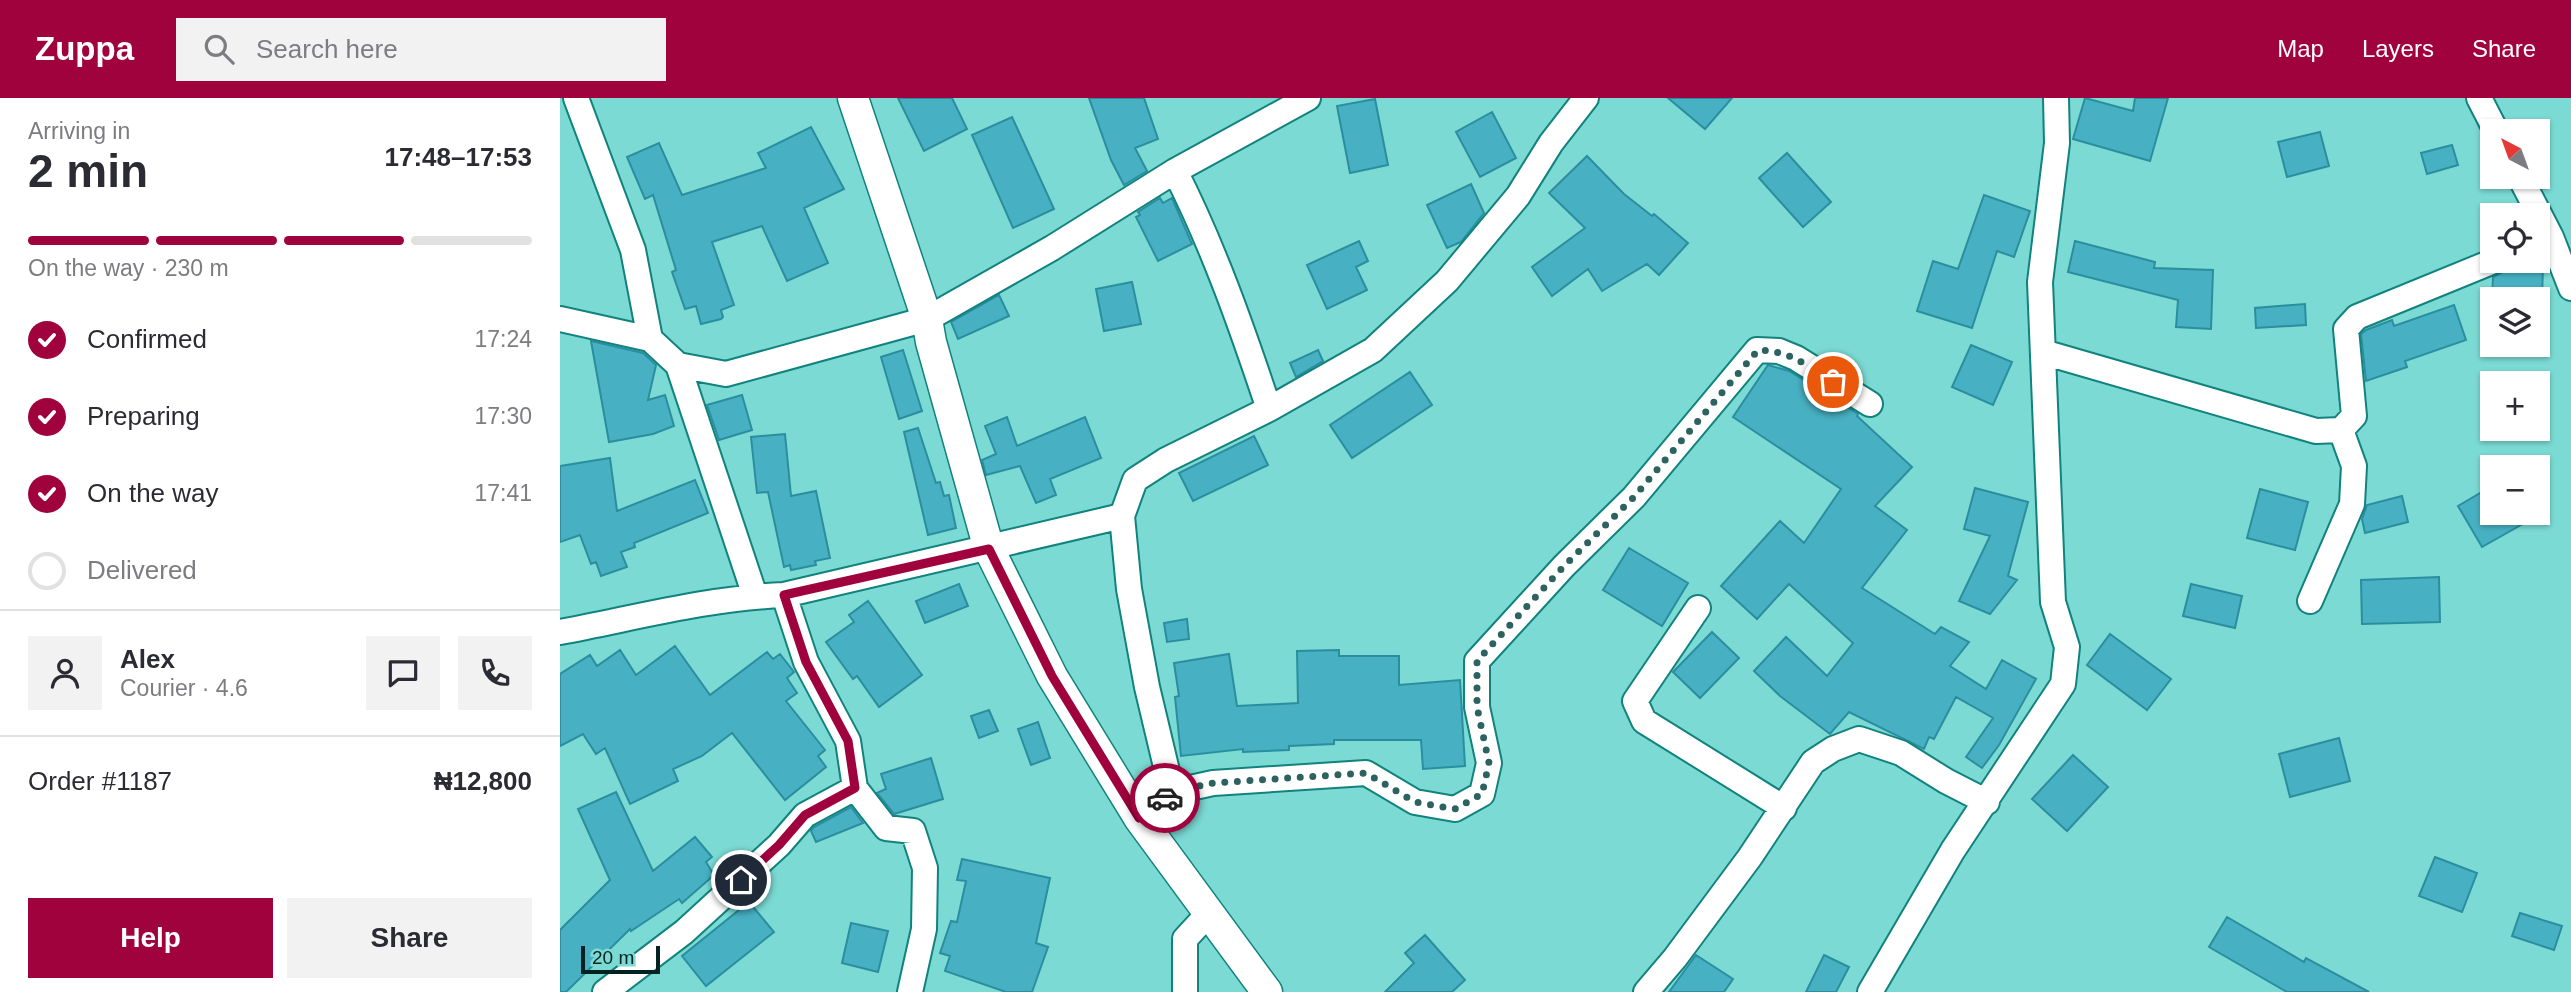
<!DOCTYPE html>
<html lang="en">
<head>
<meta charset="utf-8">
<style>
  body { margin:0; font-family:Arial,sans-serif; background:#f2f2f3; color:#2b2b33; height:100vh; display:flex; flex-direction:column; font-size:26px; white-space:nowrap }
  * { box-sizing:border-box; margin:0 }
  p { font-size:23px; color:#7c7c81 }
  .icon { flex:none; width:38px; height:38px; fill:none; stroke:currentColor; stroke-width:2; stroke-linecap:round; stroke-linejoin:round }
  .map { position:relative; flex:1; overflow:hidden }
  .drawer { display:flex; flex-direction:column; background:#fff; width:560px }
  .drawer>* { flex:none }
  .needle { width:46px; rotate:319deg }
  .buttons { position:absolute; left:1920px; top:21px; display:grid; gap:14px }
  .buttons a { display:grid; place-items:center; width:70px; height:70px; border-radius:0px; background:#fff; box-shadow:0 2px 5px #0004; font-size:35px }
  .scale { position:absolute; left:21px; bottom:18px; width:79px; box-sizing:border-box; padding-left:7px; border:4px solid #032221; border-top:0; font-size:19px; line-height:24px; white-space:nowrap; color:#032221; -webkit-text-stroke:5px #7bdad4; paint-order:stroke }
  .pin { position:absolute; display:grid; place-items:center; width:60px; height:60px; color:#fff; margin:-30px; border:4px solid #fff; border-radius:50%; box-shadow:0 2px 7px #0007 }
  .courier { position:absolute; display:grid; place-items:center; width:70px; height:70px; margin:-35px; border:5px solid #a0023e; border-radius:50%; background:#fff; color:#222; box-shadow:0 2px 9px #0007 }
  .summary em { font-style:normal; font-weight:700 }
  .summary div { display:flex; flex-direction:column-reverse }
  .summary { display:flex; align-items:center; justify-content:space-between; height:119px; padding:0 28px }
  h1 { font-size:46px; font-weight:700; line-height:52px }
  .bar { display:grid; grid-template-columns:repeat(4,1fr); gap:10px 7px; align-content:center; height:84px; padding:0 28px }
  .bar i { height:9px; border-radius:5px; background:#e1e1e2 }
  .bar .current { background:#a0023e }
  .bar p { grid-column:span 4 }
  .line { display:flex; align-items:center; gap:18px; padding:0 28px; border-top:2px solid #e1e1e2 }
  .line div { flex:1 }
  .round { display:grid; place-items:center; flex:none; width:74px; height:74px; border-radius:0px; background:#f2f2f3 }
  ol { padding:0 28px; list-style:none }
  li { display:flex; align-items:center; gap:21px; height:77px }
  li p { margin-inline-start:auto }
  li .icon { padding:7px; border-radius:50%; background:#a0023e; color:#fff; stroke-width:4 }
  li:last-child { color:#7c7c81 }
  li i { width:38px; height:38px; border:4px solid #e1e1e2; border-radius:50% }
  .button { display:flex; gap:14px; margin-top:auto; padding:14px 28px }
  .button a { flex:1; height:80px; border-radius:0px; background:#a0023e; color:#fff; font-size:28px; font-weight:700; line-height:80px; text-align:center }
  .button a+a { background:#f2f2f3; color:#2b2b33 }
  header { display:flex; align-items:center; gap:42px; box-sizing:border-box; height:98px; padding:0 35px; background:#a0023e; color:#fff }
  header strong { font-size:33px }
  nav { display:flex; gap:38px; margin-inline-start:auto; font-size:24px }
  .search { width:490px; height:63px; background:#f2f2f3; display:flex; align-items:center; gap:18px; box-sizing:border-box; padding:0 24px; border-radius:0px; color:#7c7c81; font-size:26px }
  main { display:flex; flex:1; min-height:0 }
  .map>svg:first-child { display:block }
  .building { fill:#47b1c3; stroke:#2b8e9e; stroke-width:2 }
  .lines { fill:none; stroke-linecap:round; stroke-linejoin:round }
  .minor-casing { stroke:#11827d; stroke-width:28 }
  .tertiary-casing { stroke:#11827d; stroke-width:33 }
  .minor { stroke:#fff; stroke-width:24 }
  .tertiary { stroke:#fff; stroke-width:30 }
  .done { stroke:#2d6260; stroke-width:7; stroke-dasharray:0 12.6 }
  .route { stroke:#a0023e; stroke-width:9 }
</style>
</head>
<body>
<header>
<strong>Zuppa</strong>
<div class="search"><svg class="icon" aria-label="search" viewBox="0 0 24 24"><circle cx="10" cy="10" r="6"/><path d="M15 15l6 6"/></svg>Search here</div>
<nav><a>Map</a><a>Layers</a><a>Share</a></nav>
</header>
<main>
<section class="drawer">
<div class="summary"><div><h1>2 min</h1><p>Arriving in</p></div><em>17:48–17:53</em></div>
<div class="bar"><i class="current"></i><i class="current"></i><i class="current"></i><i></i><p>On the way · 230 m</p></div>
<ol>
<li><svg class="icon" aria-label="check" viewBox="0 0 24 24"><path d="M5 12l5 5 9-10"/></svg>Confirmed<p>17:24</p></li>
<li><svg class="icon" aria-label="check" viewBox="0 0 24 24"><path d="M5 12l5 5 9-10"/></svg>Preparing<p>17:30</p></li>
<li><svg class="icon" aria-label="check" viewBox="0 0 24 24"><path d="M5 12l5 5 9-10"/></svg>On the way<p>17:41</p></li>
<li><i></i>Delivered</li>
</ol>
<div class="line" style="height:126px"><a class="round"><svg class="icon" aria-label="person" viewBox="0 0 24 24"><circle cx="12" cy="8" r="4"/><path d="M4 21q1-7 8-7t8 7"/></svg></a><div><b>Alex</b><p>Courier · 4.6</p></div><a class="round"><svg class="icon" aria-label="chat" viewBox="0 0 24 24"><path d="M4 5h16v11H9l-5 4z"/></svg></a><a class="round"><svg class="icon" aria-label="phone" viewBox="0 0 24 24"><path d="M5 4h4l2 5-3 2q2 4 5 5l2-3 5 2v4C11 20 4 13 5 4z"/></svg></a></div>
<div class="line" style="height:91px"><div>Order #1187</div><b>₦12,800</b></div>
<div class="button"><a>Help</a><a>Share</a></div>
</section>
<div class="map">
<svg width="2011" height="894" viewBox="0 0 2011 894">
  <rect width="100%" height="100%" fill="#7bdad4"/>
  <path class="building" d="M 338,0 L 392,0 L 407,31 L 364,53 Z
    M 529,0 L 584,0 L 598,41 L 575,50 L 587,73 L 564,87 L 551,62 Z
    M 1108,0 L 1172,0 L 1145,31 Z
    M 1525,0 L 1573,13 L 1575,0 L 1608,0 L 1590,63 L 1513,41 Z
    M 815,1 L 828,67 L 790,75 L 777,8 Z
    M 932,14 L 956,60 L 920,79 L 896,34 Z
    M 452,19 L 494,111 L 453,130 L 412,37 Z
    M 251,29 L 284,91 L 244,110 L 268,165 L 227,183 L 202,128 L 152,144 L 174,207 L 161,212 L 163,219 L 161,221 L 141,226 L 136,208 L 125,211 L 112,174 L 116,172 L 93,97 L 85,101 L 67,59 L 99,45 L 122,97 L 206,70 L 198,55 Z
    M 1760,34 L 1769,68 L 1727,79 L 1718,44 Z
    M 1892,47 L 1898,67 L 1867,76 L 1861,55 Z
    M 1227,55 L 1271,104 L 1243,129 L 1199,80 Z
    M 1027,58 L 1064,96 L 1092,118 L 1094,116 L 1128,145 L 1099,177 L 1087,166 L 1042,193 L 1028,171 L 992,198 L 972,169 L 1025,130 L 989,95 Z
    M 911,86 L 924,115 L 901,144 L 887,150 L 867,107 Z
    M 1424,97 L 1470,113 L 1454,159 L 1437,153 L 1412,230 L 1357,213 L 1373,163 L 1398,171 Z
    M 600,100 L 603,105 L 612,100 L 632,146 L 598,163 L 576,119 L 580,117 L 578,114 Z
    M 799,143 L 808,163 L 796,169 L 807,192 L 767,211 L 747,167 Z
    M 1515,143 L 1595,164 L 1594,170 L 1653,172 L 1651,231 L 1616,229 L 1618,202 L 1508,174 Z
    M 1948,166 L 1983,167 L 1982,201 L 1932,201 L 1933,179 L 1945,173 Z
    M 572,184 L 581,226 L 544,233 L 536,191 Z
    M 439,197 L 449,218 L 398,241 L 391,224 Z
    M 1745,206 L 1746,227 L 1696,230 L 1695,210 Z
    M 1894,207 L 1906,242 L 1845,263 L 1847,269 L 1806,283 L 1801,236 L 1806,232 L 1832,222 L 1834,228 Z
    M 31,243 L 83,255 L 96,267 L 88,302 L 105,297 L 114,328 L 93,336 L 49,344 Z
    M 1411,247 L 1452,264 L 1433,307 L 1392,289 Z
    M 343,252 L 362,313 L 339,321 L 321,259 Z
    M 758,252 L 763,263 L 736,279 L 730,265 Z
    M 1208,267 L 1229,273 L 1298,316 L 1297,318 L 1352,369 L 1315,408 L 1347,432 L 1302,490 L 1375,536 L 1381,529 L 1409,544 L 1390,568 L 1426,591 L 1442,562 L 1476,581 L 1439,647 L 1422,670 L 1406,659 L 1433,620 L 1396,599 L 1374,641 L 1369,639 L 1364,651 L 1289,614 L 1270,636 L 1220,598 L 1194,573 L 1226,539 L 1267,578 L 1293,545 L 1229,486 L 1197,521 L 1161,488 L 1220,423 L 1244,445 L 1281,391 L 1173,319 Z
    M 850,274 L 872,307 L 792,360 L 770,327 Z
    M 182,297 L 192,332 L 159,342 L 147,307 Z
    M 447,319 L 457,348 L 525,319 L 541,360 L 490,381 L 496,397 L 476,405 L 460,368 L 426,377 L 422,362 L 436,356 L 425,328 Z
    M 358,330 L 376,385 L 380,384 L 384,398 L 389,397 L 396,430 L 368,437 L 344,334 Z
    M 225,336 L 231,398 L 256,393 L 270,460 L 255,463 L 256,467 L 231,472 L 230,467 L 224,469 L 208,394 L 197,395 L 191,339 Z
    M 694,338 L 708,367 L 633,403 L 619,375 Z
    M 50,360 L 57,413 L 135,382 L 148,415 L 74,445 L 75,449 L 61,454 L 67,469 L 41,478 L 36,464 L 31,466 L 20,437 L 0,444 L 0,368 Z
    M 1932,388 L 1932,415 L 1982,415 L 1922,449 L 1898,408 Z
    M 1415,390 L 1468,404 L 1448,478 L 1457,482 L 1430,516 L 1399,503 L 1430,438 L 1404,431 Z
    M 1700,391 L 1748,404 L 1735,452 L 1687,440 Z
    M 1842,398 L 1848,424 L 1805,435 L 1802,421 L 1807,407 Z
    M 1069,450 L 1128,485 L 1102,528 L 1043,492 Z
    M 1879,479 L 1880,524 L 1802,526 L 1801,482 Z
    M 399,486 L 408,508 L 365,525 L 356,503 Z
    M 1631,486 L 1682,498 L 1675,530 L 1623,518 Z
    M 308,503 L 362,577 L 319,609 L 297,578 L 293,581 L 266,544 L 294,524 L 289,517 Z
    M 627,521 L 629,541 L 607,544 L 604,525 Z
    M 1152,534 L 1179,560 L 1140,600 L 1113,574 Z
    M 1550,536 L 1611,581 L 1587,612 L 1527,567 Z
    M 115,548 L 150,597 L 207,554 L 213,561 L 220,556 L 234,574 L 227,580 L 237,595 L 226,603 L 265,652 L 258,658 L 266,669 L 225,702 L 172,635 L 142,658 L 113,671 L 118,683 L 70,706 L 45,650 L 36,656 L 23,636 L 0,648 L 0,576 L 30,557 L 37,568 L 60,552 L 76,577 Z
    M 779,552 L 779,558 L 839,558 L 839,587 L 900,582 L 905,668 L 863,671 L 861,642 L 774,642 L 774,646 L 729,648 L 729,652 L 683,654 L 683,651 L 621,658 L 615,599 L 619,598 L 614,565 L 669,556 L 677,608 L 738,605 L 737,553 Z
    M 429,612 L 438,633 L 419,640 L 411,618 Z
    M 478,624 L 490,660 L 471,667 L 458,631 Z
    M 1779,640 L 1790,683 L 1730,699 L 1719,656 Z
    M 1513,657 L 1548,689 L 1507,733 L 1472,701 Z
    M 371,660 L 383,701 L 334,716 L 317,695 L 326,691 L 321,676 Z
    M 56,694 L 93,773 L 135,739 L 152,759 L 146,764 L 154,777 L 122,805 L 119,801 L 71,833 L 70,831 L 6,894 L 0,894 L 0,832 L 50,782 L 18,711 Z
    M 291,709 L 303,725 L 256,744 L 251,733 L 254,729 Z
    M 1875,759 L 1917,775 L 1902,814 L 1859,798 Z
    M 402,761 L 490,780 L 476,845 L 488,849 L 472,894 L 446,894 L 385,873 L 390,858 L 380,855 L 391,823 L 397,824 L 406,783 L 397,782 Z
    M 189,804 L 214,834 L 146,888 L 122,858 Z
    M 1960,815 L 2002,828 L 1994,852 L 1952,838 Z
    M 1667,819 L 1744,864 L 1746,860 L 1809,894 L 1727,894 L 1649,849 Z
    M 291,825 L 328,833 L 318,874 L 282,865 Z
    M 865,837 L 905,882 L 892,894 L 825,894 L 854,865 L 845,855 Z
    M 1136,857 L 1173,881 L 1164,894 L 1109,894 Z
    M 1264,857 L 1289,869 L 1276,894 L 1246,894 Z"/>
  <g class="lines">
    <defs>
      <path id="minor" d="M 16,0 L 73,152 L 90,241
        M 1919,0 L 1936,33
        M 615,73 C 654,150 682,230 709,311
        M 1960,79 L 1991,139 L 2011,190
        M 0,221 L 90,241 L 118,267 L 166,276 L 367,221 L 492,150 L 615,73 L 748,0
        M 1483,254 L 1756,333 L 1781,332 L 1794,318 L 1786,231 L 1797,219 L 1934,163
        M 118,267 L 195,498
        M 1750,503 L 1792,406 L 1794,368 L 1781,332
        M 1138,510 L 1075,603 L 1084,623 L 1224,710
        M 0,534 C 75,520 148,500 224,497 L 562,418
        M 295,690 L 326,730 L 353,733 L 365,770 L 364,831 L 350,894
        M 612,694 L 587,589 L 569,491 L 562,418 L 575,382 L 606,362 L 709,311 L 813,252 L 887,183 L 958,98 L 991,45 L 1026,0
        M 579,720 L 612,694 L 653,685 L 806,675 L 855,704 L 895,711 L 922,696 L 929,665 L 917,609 L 917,563 L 1004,468 L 1074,399 L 1197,252 L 1219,253 L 1236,260 L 1310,306
        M 45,894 L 124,834 L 219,747 L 245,717 L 295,690 L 288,643 L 246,564 L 224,497
        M 625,894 L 625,841 L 649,815
        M 1086,894 L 1115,860 L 1190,759 L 1253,664 L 1273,651 L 1299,641 L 1341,655 L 1386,683 L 1427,704
        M 1310,894 L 1393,752 L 1503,586 L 1507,549 L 1493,504 L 1480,184 L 1497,45 L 1496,0"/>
      <path id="tertiary" d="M 293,0 L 367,221 L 371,244 L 429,451 L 492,578 L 579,720 L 707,894"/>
    </defs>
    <use href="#minor" class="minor-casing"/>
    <use href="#tertiary" class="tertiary-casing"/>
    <use href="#minor" class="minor"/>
    <use href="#tertiary" class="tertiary"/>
  </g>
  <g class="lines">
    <path class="done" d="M 605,700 L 612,694 L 653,685 L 806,675 L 855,704 L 895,711 L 922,696 L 929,665 L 917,609 L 917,563 L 1004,468 L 1074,399 L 1198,252 C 1230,253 1247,267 1273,284"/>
    <path class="route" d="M 181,782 L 219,747 L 245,717 L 295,690 L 288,643 L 246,564 L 224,497 L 429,451 L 492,578 L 579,720 L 605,700"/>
  </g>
</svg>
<div class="buttons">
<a><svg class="needle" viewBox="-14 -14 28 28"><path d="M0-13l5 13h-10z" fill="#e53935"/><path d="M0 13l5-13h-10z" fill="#7c7c81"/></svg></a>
<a><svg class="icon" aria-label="locate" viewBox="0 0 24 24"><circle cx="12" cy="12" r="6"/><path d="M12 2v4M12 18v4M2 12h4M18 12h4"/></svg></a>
<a><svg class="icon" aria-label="layers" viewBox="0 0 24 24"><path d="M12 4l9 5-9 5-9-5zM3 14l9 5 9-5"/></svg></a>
<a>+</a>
<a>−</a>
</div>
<div class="scale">20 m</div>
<div class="pin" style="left:1273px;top:284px;background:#ea580c"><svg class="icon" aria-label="bag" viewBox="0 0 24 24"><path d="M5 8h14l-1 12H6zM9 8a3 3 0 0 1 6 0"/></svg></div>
<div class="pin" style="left:181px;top:782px;background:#1f2937"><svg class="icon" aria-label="home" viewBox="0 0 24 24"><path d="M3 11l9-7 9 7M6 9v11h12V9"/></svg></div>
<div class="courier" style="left:605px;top:700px"><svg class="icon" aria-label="car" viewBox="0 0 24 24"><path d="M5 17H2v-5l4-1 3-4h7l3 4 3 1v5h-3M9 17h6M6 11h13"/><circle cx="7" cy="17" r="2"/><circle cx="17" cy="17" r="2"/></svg></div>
</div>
</main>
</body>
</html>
